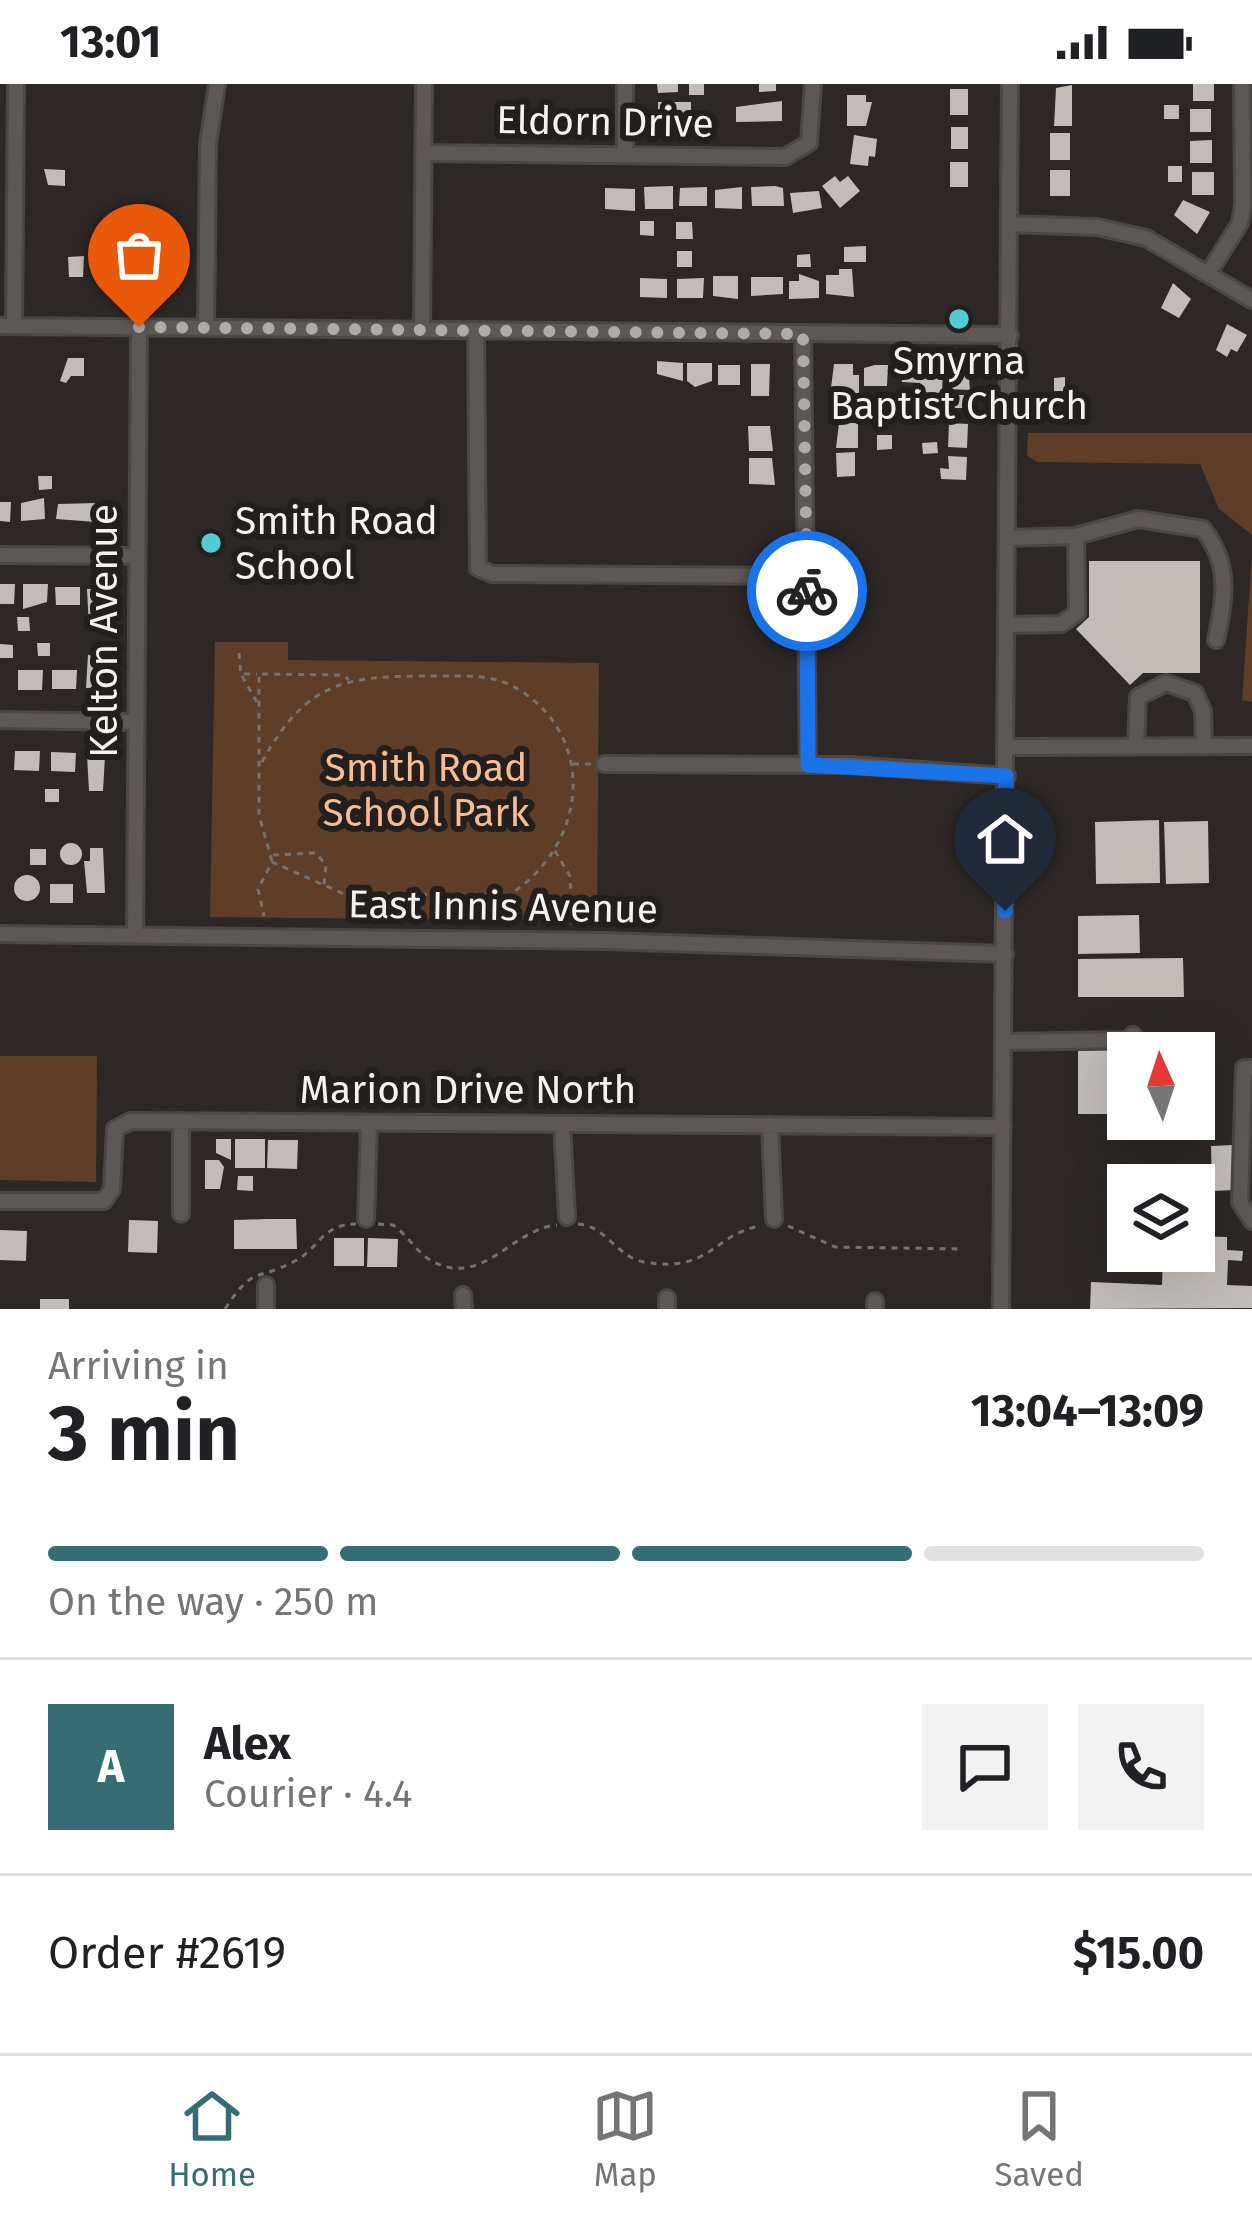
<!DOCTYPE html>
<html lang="en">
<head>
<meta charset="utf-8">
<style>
  body { margin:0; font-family:"Fira Sans",sans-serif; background:#f2f2f2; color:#202124; height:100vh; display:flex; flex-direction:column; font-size:45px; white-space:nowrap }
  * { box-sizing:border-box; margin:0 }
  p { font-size:39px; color:#757577 }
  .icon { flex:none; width:66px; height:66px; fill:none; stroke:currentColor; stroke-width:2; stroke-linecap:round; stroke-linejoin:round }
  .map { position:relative; height:1225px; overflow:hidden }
  .panel { display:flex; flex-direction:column; background:#fff; flex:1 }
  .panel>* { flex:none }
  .needle { width:78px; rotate:357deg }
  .fabs { position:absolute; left:1107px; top:948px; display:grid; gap:24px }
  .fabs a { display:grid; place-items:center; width:108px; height:108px; border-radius:0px; background:#fff; box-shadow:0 12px 48px #0002; font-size:60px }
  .pin { position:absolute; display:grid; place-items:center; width:102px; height:102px; color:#fff; margin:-123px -51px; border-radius:50% 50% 50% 0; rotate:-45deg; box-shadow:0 0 12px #0007 }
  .pin .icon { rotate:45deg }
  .courier { position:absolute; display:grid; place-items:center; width:120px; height:120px; margin:-60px; border:9px solid #1a73e8; border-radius:50%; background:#fff; color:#222; box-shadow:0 3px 15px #0007 }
  .headline em { font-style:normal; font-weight:700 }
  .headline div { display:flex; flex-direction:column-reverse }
  .headline { display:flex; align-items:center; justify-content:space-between; height:204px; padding:0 48px }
  h1 { font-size:78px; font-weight:700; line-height:90px }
  .bar { display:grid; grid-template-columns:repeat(4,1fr); gap:18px 12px; align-content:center; height:144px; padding:0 48px }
  .bar i { height:15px; border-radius:9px; background:#e0e0e0 }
  .bar .selected { background:#366d75 }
  .bar p { grid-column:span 4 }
  .line { display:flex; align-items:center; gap:30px; padding:0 48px; border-top:3px solid #e0e0e0 }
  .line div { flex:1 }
  .round { display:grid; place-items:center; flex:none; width:126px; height:126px; border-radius:0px; background:#f2f2f2 }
  .status { display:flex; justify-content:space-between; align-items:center; height:84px; padding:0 60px; background:#fff; direction:ltr }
  .status svg { height:33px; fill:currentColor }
  .dock { display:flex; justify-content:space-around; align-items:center; height:168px; border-top:3px solid #e0e0e0; background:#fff; font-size:33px; color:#757577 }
  .dock a { display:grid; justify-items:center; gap:6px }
  .dock .selected { color:#366d75 }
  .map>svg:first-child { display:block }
  .green { fill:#5e3e28 }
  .building { fill:#c1bcb8 }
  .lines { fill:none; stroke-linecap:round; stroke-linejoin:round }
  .minor-casing { stroke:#4b4745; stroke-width:20 }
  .path { stroke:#76716f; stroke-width:3; stroke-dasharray:6 6; stroke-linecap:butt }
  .minor { stroke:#5d5855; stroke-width:14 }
  .done { stroke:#afaba9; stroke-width:12; stroke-dasharray:0 21.6 }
  .route { stroke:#1a73e8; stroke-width:15 }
  .poi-dot { fill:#52cbd7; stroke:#231f1c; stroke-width:4.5 }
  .labels { text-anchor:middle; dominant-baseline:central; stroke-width:12; stroke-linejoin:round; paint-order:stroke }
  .street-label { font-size:39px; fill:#f5f2f0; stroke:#231f1c }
  .poi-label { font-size:39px; fill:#f5f2f0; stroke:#231f1c }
  .park-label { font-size:39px; fill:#f6bc96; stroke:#231f1c }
</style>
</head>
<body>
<div class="status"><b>13:01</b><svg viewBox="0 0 49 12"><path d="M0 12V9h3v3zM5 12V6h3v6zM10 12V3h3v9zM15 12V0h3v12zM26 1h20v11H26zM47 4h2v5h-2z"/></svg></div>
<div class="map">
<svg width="1252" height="1225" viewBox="0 0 1252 1225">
  <rect width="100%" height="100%" fill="#2d2826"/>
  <path class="green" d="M 1028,349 L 1252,349 L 1252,451 L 1219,425 L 1200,380 L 1038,378 L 1027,372 Z
    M 1252,470 L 1252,618 L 1242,616 Z
    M 215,558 L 288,558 L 288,576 L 599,579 L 597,837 L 210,833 Z
    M 0,972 L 97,972 L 96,1098 L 0,1096 Z"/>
  <path class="building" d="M 657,0 L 678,0 L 678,8 L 658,9 Z
    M 689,0 L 704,0 L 704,11 L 689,11 Z
    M 759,0 L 776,0 L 776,7 L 759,8 Z
    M 1193,0 L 1214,0 L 1214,17 L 1193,17 Z
    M 1072,1 L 1072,42 L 1054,42 L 1056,4 Z
    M 950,5 L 968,5 L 968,31 L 950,31 Z
    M 847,11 L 866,11 L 866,18 L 872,18 L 866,42 L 847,42 Z
    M 782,17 L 782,37 L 736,38 L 736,23 Z
    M 658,18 L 691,18 L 691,37 L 658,35 Z
    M 1164,21 L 1179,21 L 1179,35 L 1164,35 Z
    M 1190,25 L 1211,25 L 1211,48 L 1190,48 Z
    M 951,43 L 968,43 L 968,65 L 951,65 Z
    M 1050,49 L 1070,49 L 1070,76 L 1050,76 Z
    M 854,51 L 877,55 L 875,73 L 869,72 L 868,82 L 850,80 Z
    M 1212,56 L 1212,79 L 1190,79 L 1190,57 Z
    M 950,78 L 968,78 L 968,103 L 950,103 Z
    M 1168,82 L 1182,82 L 1182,98 L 1168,98 Z
    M 44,85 L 65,86 L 65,102 L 48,101 Z
    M 1050,86 L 1070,86 L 1070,112 L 1050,112 Z
    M 1192,88 L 1214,88 L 1214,111 L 1192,111 Z
    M 835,92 L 840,98 L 848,92 L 860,107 L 840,124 L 822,102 Z
    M 673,102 L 673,125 L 645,125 L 644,103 Z
    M 775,102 L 783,104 L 784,122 L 752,122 L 751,103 Z
    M 707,103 L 707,122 L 679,122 L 680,104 Z
    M 742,103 L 742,125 L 715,124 L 715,106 Z
    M 605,104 L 635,105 L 635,127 L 605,125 Z
    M 819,107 L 822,124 L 793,129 L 790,109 Z
    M 1183,116 L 1210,128 L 1197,150 L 1174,131 Z
    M 640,137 L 654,137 L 654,152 L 640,151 Z
    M 676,138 L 692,138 L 693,155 L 676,155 Z
    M 866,162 L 866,178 L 844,178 L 844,163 Z
    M 677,167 L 692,167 L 692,183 L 677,183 Z
    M 810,170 L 811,183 L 797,183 L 797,171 Z
    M 84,172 L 83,193 L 69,193 L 68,173 Z
    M 839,185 L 852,185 L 854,213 L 826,210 L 826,191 L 839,191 Z
    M 799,190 L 819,197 L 819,214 L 789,215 L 789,197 L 799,197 Z
    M 713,192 L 738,192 L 738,215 L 713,212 Z
    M 751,193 L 783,193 L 783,210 L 751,212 Z
    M 640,194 L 667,195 L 667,214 L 640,213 Z
    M 704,194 L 703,214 L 677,214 L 677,195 Z
    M 1173,199 L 1191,215 L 1179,234 L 1161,224 Z
    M 1227,240 L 1247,251 L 1237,268 L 1231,265 L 1227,273 L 1216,266 Z
    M 68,274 L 84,274 L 84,292 L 71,292 L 66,299 L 60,297 Z
    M 657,277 L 683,279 L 683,297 L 657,290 Z
    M 687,279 L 712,279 L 712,297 L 695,303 L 687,297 Z
    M 751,280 L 770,280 L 769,312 L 751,312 Z
    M 834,280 L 853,280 L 853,291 L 859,291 L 859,328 L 842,328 L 845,304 L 831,304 Z
    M 718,281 L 740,281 L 740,301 L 718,301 Z
    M 875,281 L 888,281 L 887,302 L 864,302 L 864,284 Z
    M 949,281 L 968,282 L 970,306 L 949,305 Z
    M 902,282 L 943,284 L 942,309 L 920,308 L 920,299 L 902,298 Z
    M 1065,293 L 1065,307 L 1054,307 L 1054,294 Z
    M 953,311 L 966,311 L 966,324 L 953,324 Z
    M 879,315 L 896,316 L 895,330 L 879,330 Z
    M 839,339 L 858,339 L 858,364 L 836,364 Z
    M 949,339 L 968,340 L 967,364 L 948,363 Z
    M 748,342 L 770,342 L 773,367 L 749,367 Z
    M 877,351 L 892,351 L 892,365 L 877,366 Z
    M 937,358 L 938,369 L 923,370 L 922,359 Z
    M 855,368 L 855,392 L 837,393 L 836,369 Z
    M 948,372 L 967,373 L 966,396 L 941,395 L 940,384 L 949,385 Z
    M 749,374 L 772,374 L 775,401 L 749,400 Z
    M 38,392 L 52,392 L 52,405 L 39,406 Z
    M 44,414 L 45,435 L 21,437 L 21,419 Z
    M 0,418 L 11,418 L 10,438 L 0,437 Z
    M 96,419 L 96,438 L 56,435 L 58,420 Z
    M 1089,477 L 1200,477 L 1200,589 L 1143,589 L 1130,601 L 1076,545 L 1089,533 Z
    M 0,500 L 15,500 L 14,520 L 0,520 Z
    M 23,500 L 48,500 L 47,518 L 23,525 Z
    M 55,503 L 80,503 L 80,521 L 56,521 Z
    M 87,505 L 106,505 L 103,544 L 89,544 Z
    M 17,533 L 29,533 L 30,547 L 18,547 Z
    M 37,559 L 50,559 L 50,572 L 38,572 Z
    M 0,560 L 13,561 L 13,574 L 0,574 Z
    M 104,570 L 106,603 L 86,604 L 88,571 Z
    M 18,586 L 43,586 L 42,606 L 18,606 Z
    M 52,586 L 77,586 L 76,605 L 52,605 Z
    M 15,667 L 40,667 L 39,687 L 14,686 Z
    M 51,668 L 76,669 L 75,688 L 51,687 Z
    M 87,671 L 105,672 L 103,707 L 89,707 Z
    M 45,705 L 59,705 L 59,718 L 45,718 Z
    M 1159,736 L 1160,799 L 1096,800 L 1095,738 Z
    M 1208,737 L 1209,799 L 1166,800 L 1164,738 Z
    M60 770a11 11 0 1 1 22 0a11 11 0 1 1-22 0Z
    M 90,764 L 103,764 L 105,809 L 87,809 L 84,777 L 90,777 Z
    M 30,765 L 46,765 L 46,781 L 30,781 Z
    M14 804a13 13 0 1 1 26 0a13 13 0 1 1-26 0Z
    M 50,800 L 73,800 L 73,819 L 50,819 Z
    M 1139,831 L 1140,869 L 1078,870 L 1078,832 Z
    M 1183,874 L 1184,913 L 1078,913 L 1078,875 Z
    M 1128,966 L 1128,1030 L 1078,1030 L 1078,967 Z
    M 216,1055 L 231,1055 L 231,1076 L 216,1069 Z
    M 235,1055 L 265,1055 L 265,1084 L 235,1084 Z
    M 268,1056 L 298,1056 L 297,1085 L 267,1084 Z
    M 1233,1061 L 1234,1106 L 1212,1107 L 1211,1062 Z
    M 205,1076 L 219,1076 L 224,1083 L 220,1105 L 205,1105 Z
    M 238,1092 L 253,1092 L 253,1107 L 237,1106 Z
    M 266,1135 L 296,1135 L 297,1165 L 234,1165 L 234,1136 Z
    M 129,1136 L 158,1137 L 157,1169 L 128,1168 Z
    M 0,1146 L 27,1147 L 26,1177 L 0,1176 Z
    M 1194,1152 L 1227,1153 L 1227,1166 L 1243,1167 L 1242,1177 L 1228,1176 L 1227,1201 L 1252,1202 L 1252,1224 L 1090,1225 L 1091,1198 L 1162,1201 L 1163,1167 L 1194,1167 Z
    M 334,1154 L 364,1154 L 364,1182 L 334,1182 Z
    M 368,1154 L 398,1155 L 397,1183 L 367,1183 Z
    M 40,1215 L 69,1215 L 69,1225 L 40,1225 Z"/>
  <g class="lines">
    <defs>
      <path id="minor" d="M 423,69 L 785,73 L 809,59 L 813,0
        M 625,71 L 625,0
        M 1010,140 L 1097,143 L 1146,154 L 1252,216
        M 1208,190 L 1240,139 L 1243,121 L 1242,0
        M 0,242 L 1010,251
        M 14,242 L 16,0
        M 206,244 L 208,60 L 217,0
        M 422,244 L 424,0
        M 476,246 L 478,484 L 492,490 L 806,492
        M 803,250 L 808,681
        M 1009,454 L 1076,452 L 1138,435 L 1203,445 C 1231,481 1225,514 1216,556
        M 0,471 L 135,472
        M 1008,541 L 1061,540 L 1077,529 L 1076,452
        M 0,636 L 136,638
        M 1136,662 L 1138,613 L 1166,599 L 1195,609 L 1203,627 L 1204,661
        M 1007,663 L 1252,662
        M 604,680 L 852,681 L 1007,692
        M 0,850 L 606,857 L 1005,870
        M 135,851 L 139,243
        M 1004,958 L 1127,956 L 1133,951
        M 1252,984 L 1244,984 L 1240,1118 L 1252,1137
        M 181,1037 L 181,1130
        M 562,1040 L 567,1133
        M 770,1041 L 774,1135
        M 0,1117 L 104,1117 L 112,1105 L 115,1045 L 131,1037 L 1003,1043
        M 366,1135 L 369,1039
        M 266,1201 L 266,1225
        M 463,1211 L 464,1225
        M 667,1214 L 667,1225
        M 875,1225 L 875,1217
        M 1001,1225 L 1010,0"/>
    </defs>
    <use href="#minor" class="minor-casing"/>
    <path class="path" d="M 239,569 L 241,590 L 257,590
      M 242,592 L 258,620
      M 262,678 C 308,594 348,592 437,592 C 465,592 494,590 518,605 C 600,656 585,763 509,811 L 344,810 L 272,778 L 258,805 L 264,832
      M 573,680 L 593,680
      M 555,767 L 570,792 L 572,843
      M 273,771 L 316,769 L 326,781 L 324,801
      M 272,777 L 259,731 L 259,590 L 343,591 L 349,596
      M 378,1140 L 393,1141 C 406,1150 415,1165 427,1174 C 480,1209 512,1144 557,1141
      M 578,1140 C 607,1142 616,1173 644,1178 C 711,1190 714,1149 761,1142
      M 788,1142 L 835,1163 L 963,1165
      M 225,1225 C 254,1181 254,1198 293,1178 C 320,1165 321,1140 356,1140"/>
    <use href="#minor" class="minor"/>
  </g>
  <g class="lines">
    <path class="done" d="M 139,243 L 803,250 L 807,507"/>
    <path class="route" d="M 807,507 L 808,681 L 1006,692 L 1005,827"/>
  </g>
  <g class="poi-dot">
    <circle cx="959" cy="235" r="12"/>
    <circle cx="211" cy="459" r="12"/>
  </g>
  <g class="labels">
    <g class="street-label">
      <text transform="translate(605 38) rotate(1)">Eldorn Drive</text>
      <text transform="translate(104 547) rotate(-90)">Kelton Avenue</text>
      <text transform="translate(503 823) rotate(1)">East Innis Avenue</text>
      <text x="468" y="1006">Marion Drive North</text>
    </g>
    <g class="poi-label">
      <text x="959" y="277">Smyrna<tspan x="959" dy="45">Baptist Church</tspan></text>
      <text x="235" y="437" text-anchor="start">Smith Road<tspan x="235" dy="45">School</tspan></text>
    </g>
    <g class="park-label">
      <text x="426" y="684">Smith Road<tspan x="426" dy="45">School Park</tspan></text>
    </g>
  </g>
</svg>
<div class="fabs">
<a><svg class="needle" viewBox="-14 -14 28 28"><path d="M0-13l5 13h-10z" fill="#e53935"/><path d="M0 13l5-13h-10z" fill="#757577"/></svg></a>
<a><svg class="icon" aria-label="layers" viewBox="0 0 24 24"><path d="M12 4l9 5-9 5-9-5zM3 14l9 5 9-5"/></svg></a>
</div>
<div class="pin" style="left:139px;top:243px;background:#ea580c"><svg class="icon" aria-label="bag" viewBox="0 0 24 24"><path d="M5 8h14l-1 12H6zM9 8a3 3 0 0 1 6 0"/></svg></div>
<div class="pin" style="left:1005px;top:827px;background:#1f2937"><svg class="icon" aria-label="home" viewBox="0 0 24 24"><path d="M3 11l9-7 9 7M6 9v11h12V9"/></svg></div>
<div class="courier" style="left:807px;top:507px"><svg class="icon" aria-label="bike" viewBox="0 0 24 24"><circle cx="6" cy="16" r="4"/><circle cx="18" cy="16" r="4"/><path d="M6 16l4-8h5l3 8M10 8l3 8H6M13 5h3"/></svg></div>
</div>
<section class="panel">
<div class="headline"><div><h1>3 min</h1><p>Arriving in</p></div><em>13:04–13:09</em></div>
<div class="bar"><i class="selected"></i><i class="selected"></i><i class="selected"></i><i></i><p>On the way · 250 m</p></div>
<div class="line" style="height:216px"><b class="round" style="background:#366d75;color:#fff">A</b><div><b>Alex</b><p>Courier · 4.4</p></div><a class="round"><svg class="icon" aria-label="chat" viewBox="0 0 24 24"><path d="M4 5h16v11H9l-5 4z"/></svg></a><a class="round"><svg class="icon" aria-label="phone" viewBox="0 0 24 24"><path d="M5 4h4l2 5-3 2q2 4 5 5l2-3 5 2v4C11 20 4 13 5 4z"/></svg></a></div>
<div class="line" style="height:156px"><div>Order #2619</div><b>$15.00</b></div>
</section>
<nav class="dock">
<a class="selected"><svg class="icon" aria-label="home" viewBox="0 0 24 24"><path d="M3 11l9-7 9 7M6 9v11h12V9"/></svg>Home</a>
<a><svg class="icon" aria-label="map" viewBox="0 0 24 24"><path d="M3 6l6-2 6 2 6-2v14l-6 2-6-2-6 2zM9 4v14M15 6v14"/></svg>Map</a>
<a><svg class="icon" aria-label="saved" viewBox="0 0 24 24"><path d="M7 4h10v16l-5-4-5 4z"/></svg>Saved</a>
</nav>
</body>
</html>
